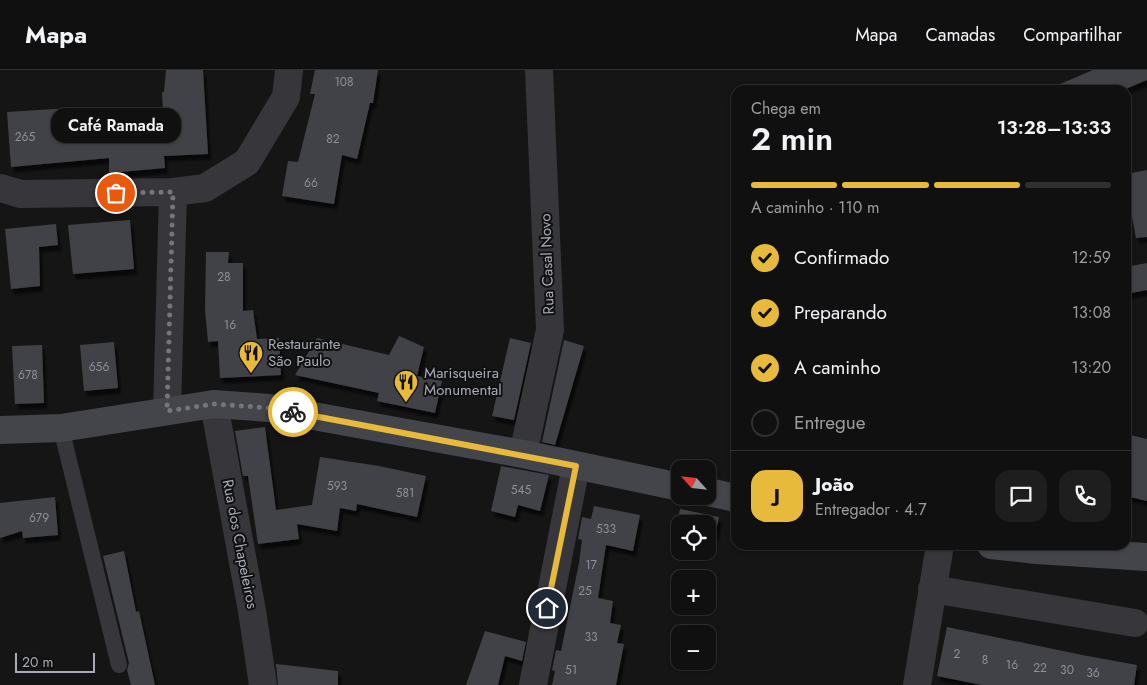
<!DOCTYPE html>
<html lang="pt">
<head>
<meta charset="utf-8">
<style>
  body { margin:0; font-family:Jost,sans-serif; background:#1e1e1e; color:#f1f3f6; height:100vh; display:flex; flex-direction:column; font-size:19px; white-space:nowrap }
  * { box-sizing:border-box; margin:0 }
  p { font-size:16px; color:#9c9d9f }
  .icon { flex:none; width:28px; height:28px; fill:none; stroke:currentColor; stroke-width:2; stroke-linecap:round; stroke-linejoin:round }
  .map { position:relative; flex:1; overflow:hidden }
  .details { position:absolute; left:731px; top:15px; width:400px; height:465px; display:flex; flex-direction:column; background:#101010; border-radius:15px; box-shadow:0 1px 4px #0004,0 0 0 1px #303030 }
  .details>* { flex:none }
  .needle { width:32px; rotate:297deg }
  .controls { position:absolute; left:671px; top:390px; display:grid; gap:10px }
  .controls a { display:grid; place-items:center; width:45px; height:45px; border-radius:10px; background:#101010; box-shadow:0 1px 4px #0004,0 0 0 1px #303030; font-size:25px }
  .scale { position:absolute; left:15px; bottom:12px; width:80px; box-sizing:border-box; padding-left:5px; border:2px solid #a7abb6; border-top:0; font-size:14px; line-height:18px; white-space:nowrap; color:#a7abb6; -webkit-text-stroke:4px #101011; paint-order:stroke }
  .pin { position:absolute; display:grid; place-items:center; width:42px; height:42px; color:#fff; margin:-21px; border:2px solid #fff; border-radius:50%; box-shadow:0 1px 5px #0007 }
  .courier { position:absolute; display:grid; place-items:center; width:50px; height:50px; margin:-25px; border:4px solid #e8ba3b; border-radius:50%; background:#fff; color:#222; box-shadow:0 1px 6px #0007 }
  .bubble { position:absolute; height:35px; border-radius:15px; background:#101010; box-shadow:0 1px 4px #0004,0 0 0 1px #303030; font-size:16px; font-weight:600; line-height:35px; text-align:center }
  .overview em { font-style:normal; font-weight:600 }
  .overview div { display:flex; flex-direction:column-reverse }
  .overview { display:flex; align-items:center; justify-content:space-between; height:85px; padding:0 20px }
  h1 { font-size:32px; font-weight:600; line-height:38px }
  .bar { display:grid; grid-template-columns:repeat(4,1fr); gap:8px 5px; align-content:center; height:60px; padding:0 20px }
  .bar i { height:6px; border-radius:4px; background:#303030 }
  .bar .current { background:#e8ba3b }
  .bar p { grid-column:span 4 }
  .line { display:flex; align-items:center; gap:12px; padding:0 20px; border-top:1px solid #303030 }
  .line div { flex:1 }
  .round { display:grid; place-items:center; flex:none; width:52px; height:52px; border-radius:15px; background:#1e1e1e }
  ol { padding:0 20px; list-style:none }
  li { display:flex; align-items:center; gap:15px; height:55px }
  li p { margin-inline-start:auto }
  li .icon { padding:5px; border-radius:50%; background:#e8ba3b; color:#111; stroke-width:4 }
  li:last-child { color:#9c9d9f }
  li i { width:28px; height:28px; border:2px solid #303030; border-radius:50% }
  header { display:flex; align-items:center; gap:30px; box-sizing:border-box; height:70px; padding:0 25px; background:#101010; border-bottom:1px solid #303030 }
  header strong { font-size:24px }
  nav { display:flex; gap:28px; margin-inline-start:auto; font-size:18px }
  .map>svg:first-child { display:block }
  .building { fill:#414246; filter:url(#shadow) }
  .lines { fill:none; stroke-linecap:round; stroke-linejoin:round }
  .lane { stroke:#36363b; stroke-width:16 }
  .street { stroke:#36363b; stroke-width:28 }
  .secondary { stroke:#44454b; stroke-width:28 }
  .done { stroke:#74767e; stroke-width:5; stroke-dasharray:0 9 }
  .route { stroke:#e8ba3b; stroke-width:6 }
  .labels { text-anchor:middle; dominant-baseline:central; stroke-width:4; stroke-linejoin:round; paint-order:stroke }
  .number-label { font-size:12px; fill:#8e919a }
  .street-label { font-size:15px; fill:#a7abb6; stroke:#101011 }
  .poi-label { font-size:15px; fill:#a7abb6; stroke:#101011; text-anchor:start }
</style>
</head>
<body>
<header>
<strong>Mapa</strong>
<nav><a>Mapa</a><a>Camadas</a><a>Compartilhar</a></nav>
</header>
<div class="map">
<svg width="1147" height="615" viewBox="0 0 1147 615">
  <defs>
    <filter id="shadow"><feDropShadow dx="3" dy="5.5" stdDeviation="1" flood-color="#0009"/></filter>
  </defs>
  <rect width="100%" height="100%" fill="#151516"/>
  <path class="building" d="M 166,0 L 203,0 L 208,84 L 164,86 L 165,98 L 109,103 L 109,88 L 11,97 L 7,42 L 70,38 L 70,41 L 134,43 L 163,42 L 162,22 L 164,22 Z
    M 315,0 L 378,0 L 373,33 L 370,33 L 357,89 L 342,85 L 334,134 L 282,126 L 288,91 L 298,92 L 315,24 L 310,24 Z
    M 1093,0 L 1147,0 L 1147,10 L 1123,20 L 1046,20 Z
    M 1147,100 L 1147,167 L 1136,168 L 1126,114 L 1126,104 Z
    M 130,150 L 134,199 L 73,204 L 68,155 Z
    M 56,154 L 58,175 L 39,177 L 40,216 L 11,219 L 5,159 Z
    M 206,182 L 229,182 L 228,193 L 243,193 L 243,241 L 253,240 L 257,269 L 279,268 L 281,305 L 220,308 L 218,271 L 208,272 L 205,240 Z
    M 1147,193 L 1147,220 L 1126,224 L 1126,197 Z
    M 399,266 L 424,277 L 417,306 L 442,311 L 435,343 L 377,331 L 379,323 L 295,305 L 317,268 L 389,285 Z
    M 510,268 L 531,273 L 514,350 L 492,346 Z
    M 564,270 L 584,276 L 555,375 L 542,372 Z
    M 114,272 L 118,318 L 84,321 L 80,275 Z
    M 42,275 L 44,333 L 15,334 L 12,276 Z
    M 265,357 L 276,440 L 312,435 L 320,387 L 379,396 L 426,406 L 417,447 L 357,434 L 356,441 L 340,438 L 337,461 L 297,454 L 299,469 L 258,474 L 248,406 L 243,406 L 235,361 Z
    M 1126,364 L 1147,369 L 1147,431 L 1126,426 Z
    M 501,396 L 549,405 L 540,441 L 518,435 L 515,447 L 491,441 Z
    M 55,427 L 58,465 L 23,468 L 22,461 L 0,468 L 0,433 Z
    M 594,436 L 640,445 L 633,481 L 606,475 L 598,528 L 613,531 L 610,553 L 621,555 L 617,573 L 624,574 L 616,615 L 552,615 L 555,601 L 552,600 L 556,580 L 561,581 L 579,493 L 582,470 L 578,469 L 582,447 L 591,449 Z
    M 680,439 L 719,447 L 714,470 L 708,469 L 708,454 L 680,454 L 680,463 L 675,462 Z
    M 124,481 L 136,542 L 139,541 L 155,615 L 131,615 L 127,600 L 129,593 L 103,486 Z
    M 947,557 L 1082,585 L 1137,595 L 1134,615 L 982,615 L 937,606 Z
    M 485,561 L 526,572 L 522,591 L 505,586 L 498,615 L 466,615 Z
    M 276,594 L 338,601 L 338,615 L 278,615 Z"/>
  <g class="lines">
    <path class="lane" d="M 61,358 L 119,595"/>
    <path class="street" d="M 0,118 L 21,124 L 173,122 L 205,118 L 247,92 L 286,27 L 289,0
      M 214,334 L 252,541 L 263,615
      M 167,341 L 173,122
      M 523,384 L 550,260 L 539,0
      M 932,519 L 1135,553
      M 533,615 L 576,396
      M 917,615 L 940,475"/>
    <path class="secondary" d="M 0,360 L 61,358 L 214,334 L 269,338 L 523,384 L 680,417
      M 708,422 L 736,428
      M 991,475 L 1036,480 L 1147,487"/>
  </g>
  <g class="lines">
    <path class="done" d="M 116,123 L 173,122 L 167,341 L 214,334 L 270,338 L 293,342"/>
    <path class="route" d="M 293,342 L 576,396 L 547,538"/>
  </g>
  <defs>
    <symbol id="restaurant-pin" viewBox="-11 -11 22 30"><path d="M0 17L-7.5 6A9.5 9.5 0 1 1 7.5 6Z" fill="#e8ba3b" stroke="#101011"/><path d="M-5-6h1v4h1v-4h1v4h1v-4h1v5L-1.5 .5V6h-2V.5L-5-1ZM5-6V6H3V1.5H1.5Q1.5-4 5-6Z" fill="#111"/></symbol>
  </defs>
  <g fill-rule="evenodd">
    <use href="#restaurant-pin" x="237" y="269" width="28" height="38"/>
    <use href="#restaurant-pin" x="392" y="298" width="28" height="38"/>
  </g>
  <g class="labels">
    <g class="number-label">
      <text x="344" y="12">108</text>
      <text x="25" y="67">265</text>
      <text x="333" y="69">82</text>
      <text x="311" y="113">66</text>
      <text x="224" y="207">28</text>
      <text x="230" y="255">16</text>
      <text x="99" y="297">656</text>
      <text x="28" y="305">678</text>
      <text x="337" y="416">593</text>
      <text x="521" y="420">545</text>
      <text x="405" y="423">581</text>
      <text x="39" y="448">679</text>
      <text x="606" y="459">533</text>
      <text x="591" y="495">17</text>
      <text x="585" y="521">25</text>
      <text x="591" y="567">33</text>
      <text x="957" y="584">2</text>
      <text x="985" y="590">8</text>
      <text x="1012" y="595">16</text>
      <text x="1040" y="598">22</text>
      <text x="571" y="600">51</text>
      <text x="1067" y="600">30</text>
      <text x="1093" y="603">36</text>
    </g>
    <g class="street-label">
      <text transform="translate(547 194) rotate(-92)">Rua Casal Novo</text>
      <text transform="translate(240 474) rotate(79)">Rua dos Chapeleiros</text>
    </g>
    <g class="poi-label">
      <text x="268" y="274">Restaurante<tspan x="268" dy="17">São Paulo</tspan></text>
      <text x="424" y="303">Marisqueira<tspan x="424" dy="17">Monumental</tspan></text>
    </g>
  </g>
</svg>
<div class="controls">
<a><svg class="needle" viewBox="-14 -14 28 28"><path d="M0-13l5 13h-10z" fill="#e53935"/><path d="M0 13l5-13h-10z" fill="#9c9d9f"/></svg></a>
<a><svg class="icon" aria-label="locate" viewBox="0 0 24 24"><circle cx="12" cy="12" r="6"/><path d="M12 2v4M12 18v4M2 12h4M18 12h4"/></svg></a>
<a>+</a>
<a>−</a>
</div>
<div class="scale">20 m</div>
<div class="pin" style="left:116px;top:123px;background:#ea580c"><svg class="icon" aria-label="bag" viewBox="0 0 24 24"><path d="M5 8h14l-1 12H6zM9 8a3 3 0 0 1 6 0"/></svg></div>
<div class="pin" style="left:547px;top:538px;background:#1f2937"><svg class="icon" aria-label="home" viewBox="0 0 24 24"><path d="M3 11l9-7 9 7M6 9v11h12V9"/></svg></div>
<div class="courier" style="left:293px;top:342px"><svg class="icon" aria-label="bike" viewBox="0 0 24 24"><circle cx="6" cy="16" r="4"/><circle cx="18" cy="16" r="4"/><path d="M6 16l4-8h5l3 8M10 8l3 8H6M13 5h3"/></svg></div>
<div class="bubble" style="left:51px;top:38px;width:130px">Café Ramada</div>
<section class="details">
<div class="overview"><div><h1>2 min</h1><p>Chega em</p></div><em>13:28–13:33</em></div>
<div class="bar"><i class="current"></i><i class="current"></i><i class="current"></i><i></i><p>A caminho · 110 m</p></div>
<ol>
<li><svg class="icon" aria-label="check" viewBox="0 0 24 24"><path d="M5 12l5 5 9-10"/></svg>Confirmado<p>12:59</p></li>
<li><svg class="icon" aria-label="check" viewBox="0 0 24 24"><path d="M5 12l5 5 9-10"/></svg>Preparando<p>13:08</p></li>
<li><svg class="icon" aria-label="check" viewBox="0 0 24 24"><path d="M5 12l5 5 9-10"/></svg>A caminho<p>13:20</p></li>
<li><i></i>Entregue</li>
</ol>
<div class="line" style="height:90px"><b class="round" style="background:#e8ba3b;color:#111">J</b><div><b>João</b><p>Entregador · 4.7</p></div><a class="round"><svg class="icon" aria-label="chat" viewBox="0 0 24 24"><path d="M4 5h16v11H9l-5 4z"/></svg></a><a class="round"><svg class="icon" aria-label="phone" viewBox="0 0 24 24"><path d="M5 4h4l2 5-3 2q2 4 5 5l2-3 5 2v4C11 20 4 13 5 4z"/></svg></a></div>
</section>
</div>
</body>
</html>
